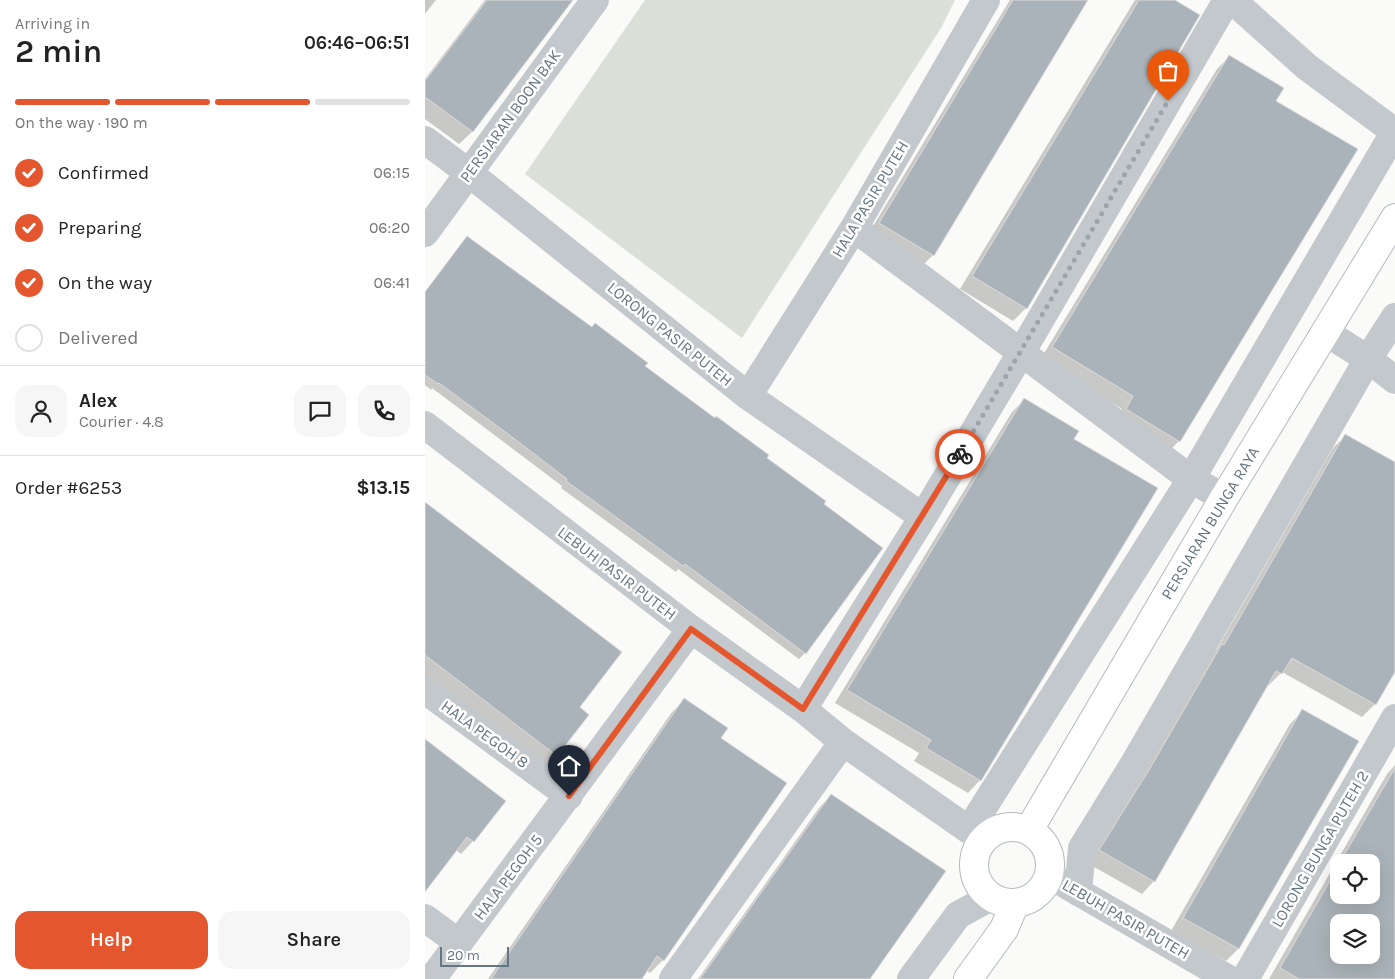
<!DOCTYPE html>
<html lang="en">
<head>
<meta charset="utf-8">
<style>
  body { margin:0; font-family:Karla,sans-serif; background:#f6f6f6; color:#222; height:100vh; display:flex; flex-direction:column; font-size:19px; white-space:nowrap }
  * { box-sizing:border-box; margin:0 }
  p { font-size:16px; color:#767676 }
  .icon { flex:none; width:28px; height:28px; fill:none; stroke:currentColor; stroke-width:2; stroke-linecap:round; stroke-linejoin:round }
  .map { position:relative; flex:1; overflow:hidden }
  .sheet { display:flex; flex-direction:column; background:#fff; width:425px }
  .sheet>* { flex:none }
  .fabs { position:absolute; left:905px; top:854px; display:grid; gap:10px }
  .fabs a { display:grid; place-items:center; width:50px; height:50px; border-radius:10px; background:#fff; box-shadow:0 5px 20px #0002; font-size:25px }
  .scale { position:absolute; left:15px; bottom:12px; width:69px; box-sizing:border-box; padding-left:5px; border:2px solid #657683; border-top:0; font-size:14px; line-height:18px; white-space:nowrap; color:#657683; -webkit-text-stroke:4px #fff; paint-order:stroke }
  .pin { position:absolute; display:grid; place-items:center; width:42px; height:42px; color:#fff; margin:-51px -21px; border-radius:50% 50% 50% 0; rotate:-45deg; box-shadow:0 0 5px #0007 }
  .pin .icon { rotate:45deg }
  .courier { position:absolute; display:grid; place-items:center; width:50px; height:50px; margin:-25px; border:4px solid #e4572e; border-radius:50%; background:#fff; color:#222; box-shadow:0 1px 6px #0007 }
  .headline em { font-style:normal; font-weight:600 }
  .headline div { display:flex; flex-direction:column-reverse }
  .headline { display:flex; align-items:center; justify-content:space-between; height:85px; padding:0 15px }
  h1 { font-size:32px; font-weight:600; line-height:38px }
  .bar { display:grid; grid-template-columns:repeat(4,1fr); gap:8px 5px; align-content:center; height:60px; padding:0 15px }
  .bar i { height:6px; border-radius:4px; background:#e0e0e0 }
  .bar .current { background:#e4572e }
  .bar p { grid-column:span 4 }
  .line { display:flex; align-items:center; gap:12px; padding:0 15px; border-top:1px solid #e0e0e0 }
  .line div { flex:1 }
  .round { display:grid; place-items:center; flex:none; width:52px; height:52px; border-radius:15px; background:#f6f6f6 }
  ol { padding:0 15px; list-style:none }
  li { display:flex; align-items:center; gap:15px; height:55px }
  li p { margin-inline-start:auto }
  li .icon { padding:5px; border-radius:50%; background:#e4572e; color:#fff; stroke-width:4 }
  li:last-child { color:#767676 }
  li i { width:28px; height:28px; border:2px solid #e0e0e0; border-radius:50% }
  .primary-button { display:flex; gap:10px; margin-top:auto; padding:10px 15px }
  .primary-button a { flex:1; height:58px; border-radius:15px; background:#e4572e; color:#fff; font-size:20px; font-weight:600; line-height:58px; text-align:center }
  .primary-button a+a { background:#f6f6f6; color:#222 }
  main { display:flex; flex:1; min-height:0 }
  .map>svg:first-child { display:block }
  .green { fill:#dadfd7 }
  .shadow { fill:#0003; fill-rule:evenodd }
  .building { fill:#aab3b9; stroke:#dcdcda; fill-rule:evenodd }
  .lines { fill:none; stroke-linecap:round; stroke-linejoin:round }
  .secondary-casing { stroke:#b3babf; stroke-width:30 }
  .street { stroke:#c3c8cc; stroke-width:28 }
  .secondary { stroke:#fff; stroke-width:28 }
  .done { stroke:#99a4ac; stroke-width:5; stroke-dasharray:0 9 }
  .route { stroke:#e4572e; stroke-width:6 }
  .labels { text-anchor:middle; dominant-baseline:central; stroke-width:5; stroke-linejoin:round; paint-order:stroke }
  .street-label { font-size:16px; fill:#657683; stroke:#fff }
</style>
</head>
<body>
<main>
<section class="sheet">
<div class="headline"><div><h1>2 min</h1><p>Arriving in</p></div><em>06:46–06:51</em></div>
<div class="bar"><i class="current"></i><i class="current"></i><i class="current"></i><i></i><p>On the way · 190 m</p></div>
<ol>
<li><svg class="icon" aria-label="check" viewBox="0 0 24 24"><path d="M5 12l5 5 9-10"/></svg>Confirmed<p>06:15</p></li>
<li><svg class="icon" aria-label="check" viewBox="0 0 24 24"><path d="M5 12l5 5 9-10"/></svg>Preparing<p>06:20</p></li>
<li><svg class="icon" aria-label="check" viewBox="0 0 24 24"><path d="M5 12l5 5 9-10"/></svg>On the way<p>06:41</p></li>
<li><i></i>Delivered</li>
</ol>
<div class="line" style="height:90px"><a class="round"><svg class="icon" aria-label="person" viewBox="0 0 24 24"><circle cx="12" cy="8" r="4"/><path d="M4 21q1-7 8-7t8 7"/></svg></a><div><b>Alex</b><p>Courier · 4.8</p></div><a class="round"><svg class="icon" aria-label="chat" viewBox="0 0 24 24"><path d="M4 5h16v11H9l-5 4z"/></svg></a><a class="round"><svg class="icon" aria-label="phone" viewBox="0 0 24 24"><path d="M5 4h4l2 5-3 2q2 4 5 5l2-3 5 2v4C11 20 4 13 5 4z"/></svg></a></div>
<div class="line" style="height:65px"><div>Order #6253</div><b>$13.15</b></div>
<div class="primary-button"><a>Help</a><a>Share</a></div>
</section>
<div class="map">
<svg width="970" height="979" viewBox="0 0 970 979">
  <rect width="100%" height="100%" fill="#fafaf8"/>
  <path class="green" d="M 220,0 L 530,0 L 516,28 L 317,338 L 100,174 Z"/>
  <path class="shadow" d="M 0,0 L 11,0 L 0,14 Z
    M 60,0 L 146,0 L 47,132 L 34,144 L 0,119 L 0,79 Z
    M 585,0 L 662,0 L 508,255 L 495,268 L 442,236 Z
    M 710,0 L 748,0 L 774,15 L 601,308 L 588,321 L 535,289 Z
    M 804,57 L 849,101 L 754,441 L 742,453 L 689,422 L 697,409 L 615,360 L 792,69 Z
    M 36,244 L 219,367 L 397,505 L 380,653 L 374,659 L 253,569 L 251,572 L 136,488 L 137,486 L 7,388 L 6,390 L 0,385 L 0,292 Z
    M 600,399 L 555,780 L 543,793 L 489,761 L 494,753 L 410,703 L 587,412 Z
    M 920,436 L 970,464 L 970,670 L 950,704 L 937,717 L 857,672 L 843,686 L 842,685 L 729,881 L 717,894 L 662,863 L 784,658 L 792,649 L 908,448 Z
    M 0,503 L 153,708 L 131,755 L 119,768 L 0,677 Z
    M 260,700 L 294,738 L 238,960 L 225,973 L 221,970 L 215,979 L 63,979 L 247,712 Z
    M 878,711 L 932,742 L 813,949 L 801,961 L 746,931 L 865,724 Z
    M 0,741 L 48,841 L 36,854 L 31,850 L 0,890 Z
    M 970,765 L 970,979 L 844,979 L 962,774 ZM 914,862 L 946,862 L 946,895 L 914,895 ZM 914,922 L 946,922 L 946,955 L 914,955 Z
    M 406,795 L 444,979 L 273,979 L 394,808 Z"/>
  <path class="building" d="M 62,0 L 148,0 L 48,132 L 0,97 L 0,81 Z
    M 588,0 L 663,0 L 509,256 L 454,223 Z
    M 714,0 L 750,0 L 775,15 L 602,309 L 547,276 Z
    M 804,55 L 859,88 L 851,101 L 933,149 L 755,442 L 701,409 L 708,396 L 627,347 Z
    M 42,236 L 167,327 L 170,323 L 223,363 L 220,366 L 290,418 L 291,416 L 344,455 L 342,458 L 401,501 L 399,504 L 458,548 L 381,654 L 260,564 L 258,566 L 195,520 L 141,481 L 142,479 L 83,434 L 14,383 L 13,384 L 0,375 L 0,292 Z
    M 599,398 L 654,431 L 649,439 L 733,488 L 556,781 L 501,748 L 506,740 L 422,690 Z
    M 920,434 L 970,462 L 970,672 L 951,705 L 867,658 L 857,674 L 851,671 L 730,882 L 674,850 L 724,770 L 797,644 L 799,645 Z
    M 0,502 L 197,652 L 155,707 L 164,715 L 132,756 L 0,655 Z
    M 259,698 L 303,728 L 296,738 L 362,783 L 239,961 L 232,956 L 217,979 L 66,979 Z
    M 877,709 L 934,741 L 814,949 L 758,918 Z
    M 0,739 L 81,801 L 49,842 L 42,837 L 0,892 Z
    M 970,768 L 970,979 L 874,979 L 855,968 L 914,865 L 914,895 L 946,895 L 946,862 L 915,862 ZM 914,922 L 946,922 L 946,955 L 914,955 Z
    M 406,794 L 521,871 L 445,979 L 275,979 Z"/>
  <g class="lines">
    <defs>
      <path id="secondary" d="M549 865a38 38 0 1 1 76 0a38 38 0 1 1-76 0Z
        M 604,830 L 799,498 L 970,218
        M 543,979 L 579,929 L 590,903"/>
    </defs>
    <use href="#secondary" class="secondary-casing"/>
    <path class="street" d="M 807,0 L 882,67 L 970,132
      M 0,140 L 44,173 L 323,396 L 498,517
      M 429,228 L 766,479 L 799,498
      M 0,233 L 170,0
      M 900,332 L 943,359 L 970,380
      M 323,396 L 429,228 L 561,0
      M 0,425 L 266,629 L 378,709 L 418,742 L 544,830 L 558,838
      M 0,690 L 144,796
      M 378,709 L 498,517 L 596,353 L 802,0
      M 544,830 L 766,479 L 970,131
      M 624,875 L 804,979
      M 653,892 L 657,848 L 710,762 L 943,359 L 970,317
      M 0,918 L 34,943
      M 7,979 L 266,629
      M 248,979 L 418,742
      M 486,979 L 533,915 L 566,897
      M 820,979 L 970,718"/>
    <use href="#secondary" class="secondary"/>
  </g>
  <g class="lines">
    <path class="done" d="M 535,454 L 743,101"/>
    <path class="route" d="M 144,796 L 266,629 L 378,709 L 535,454"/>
  </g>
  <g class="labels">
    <g class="street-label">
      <text transform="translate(85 116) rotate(-54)">PERSIARAN BOON BAK</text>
      <text transform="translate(445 199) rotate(-59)">HALA PASIR PUTEH</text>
      <text transform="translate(245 334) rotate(39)">LORONG PASIR PUTEH</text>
      <text transform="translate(785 523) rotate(-59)">PERSIARAN BUNGA RAYA</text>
      <text transform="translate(192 573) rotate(37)">LEBUH PASIR PUTEH</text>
      <text transform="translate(60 734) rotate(36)">HALA PEGOH 8</text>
      <text transform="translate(895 849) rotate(-60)">LORONG BUNGA PUTEH 2</text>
      <text transform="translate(83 877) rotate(-53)">HALA PEGOH 5</text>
      <text transform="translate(701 919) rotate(30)">LEBUH PASIR PUTEH</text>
    </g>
  </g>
</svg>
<div class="fabs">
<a><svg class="icon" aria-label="locate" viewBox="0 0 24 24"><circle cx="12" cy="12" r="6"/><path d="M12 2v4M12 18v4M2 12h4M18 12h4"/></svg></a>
<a><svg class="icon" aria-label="layers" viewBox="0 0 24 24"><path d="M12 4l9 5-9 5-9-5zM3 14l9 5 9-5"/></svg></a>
</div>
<div class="scale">20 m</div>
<div class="pin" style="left:743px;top:101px;background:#ea580c"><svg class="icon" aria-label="bag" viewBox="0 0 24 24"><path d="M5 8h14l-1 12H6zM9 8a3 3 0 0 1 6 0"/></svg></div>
<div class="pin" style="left:144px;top:796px;background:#1f2937"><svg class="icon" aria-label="home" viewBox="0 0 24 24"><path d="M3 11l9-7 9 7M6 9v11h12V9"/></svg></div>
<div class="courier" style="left:535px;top:454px"><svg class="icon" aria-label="bike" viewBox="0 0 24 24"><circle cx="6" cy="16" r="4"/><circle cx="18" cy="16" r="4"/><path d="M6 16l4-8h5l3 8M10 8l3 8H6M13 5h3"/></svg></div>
</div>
</main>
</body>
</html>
